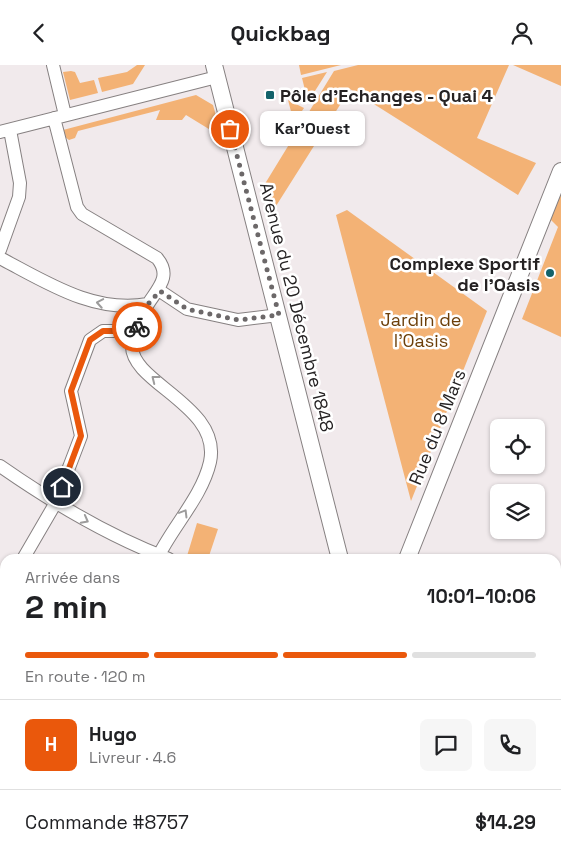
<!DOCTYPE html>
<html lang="fr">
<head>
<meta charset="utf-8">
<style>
  body { margin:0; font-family:"Space Grotesk",sans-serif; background:#f6f6f6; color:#202124; height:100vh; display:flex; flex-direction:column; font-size:19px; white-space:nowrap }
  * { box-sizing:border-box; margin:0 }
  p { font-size:16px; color:#757577 }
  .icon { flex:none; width:28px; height:28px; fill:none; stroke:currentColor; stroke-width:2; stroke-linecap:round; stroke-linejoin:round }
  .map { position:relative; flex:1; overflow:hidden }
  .side { position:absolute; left:0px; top:489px; width:561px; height:311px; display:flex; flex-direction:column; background:#fff; border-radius:15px 15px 0 0; box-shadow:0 1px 4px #0004 }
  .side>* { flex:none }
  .tools { position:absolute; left:490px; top:354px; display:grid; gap:10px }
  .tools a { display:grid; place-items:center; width:55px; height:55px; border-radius:8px; background:#fff; box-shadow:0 1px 4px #0004; font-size:25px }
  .pin { position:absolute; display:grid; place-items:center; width:42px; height:42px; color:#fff; margin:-21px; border:2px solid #fff; border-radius:50%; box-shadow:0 1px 5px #0007 }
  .courier { position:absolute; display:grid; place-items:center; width:50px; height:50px; margin:-25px; border:4px solid #ea580c; border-radius:50%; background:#fff; color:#222; box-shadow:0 1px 6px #0007 }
  .bubble { position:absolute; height:35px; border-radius:8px; background:#fff; box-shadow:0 1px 4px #0004; font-size:16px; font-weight:600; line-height:35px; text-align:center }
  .headline em { font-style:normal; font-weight:600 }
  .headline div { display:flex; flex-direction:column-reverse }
  .headline { display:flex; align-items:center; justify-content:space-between; height:85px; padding:0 25px }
  h1 { font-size:32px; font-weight:600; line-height:38px }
  .bar { display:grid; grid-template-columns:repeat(4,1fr); gap:8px 5px; align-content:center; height:60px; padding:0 25px }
  .bar i { height:6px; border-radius:4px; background:#e0e0e0 }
  .bar .current { background:#ea580c }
  .bar p { grid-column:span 4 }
  .line { display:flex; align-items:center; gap:12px; padding:0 25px; border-top:1px solid #e0e0e0 }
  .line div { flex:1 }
  .round { display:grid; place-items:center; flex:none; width:52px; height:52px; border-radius:8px; background:#f6f6f6 }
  header { display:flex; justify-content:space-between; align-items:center; height:65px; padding:0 25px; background:#fff; font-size:22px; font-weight:600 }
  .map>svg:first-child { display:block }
  .green { fill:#f3b275 }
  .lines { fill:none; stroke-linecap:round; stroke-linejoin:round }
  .minor-casing { stroke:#868081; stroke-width:14 }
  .major-casing { stroke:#868081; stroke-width:18 }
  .minor { stroke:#fff; stroke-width:12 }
  .major { stroke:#fff; stroke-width:16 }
  .oneway { stroke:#9d9c9c }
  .done { stroke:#6c6869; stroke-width:5; stroke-dasharray:0 9 }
  .route { stroke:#ea580c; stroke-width:6 }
  .poi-dot { fill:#13626a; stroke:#fff; stroke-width:2 }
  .labels { text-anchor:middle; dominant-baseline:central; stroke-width:5; stroke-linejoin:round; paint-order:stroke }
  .poi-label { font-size:18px; font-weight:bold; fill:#252223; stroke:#fff; text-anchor:start }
  .street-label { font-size:18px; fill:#252223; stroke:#fff }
  .park-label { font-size:18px; fill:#6c3f0a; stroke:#fff }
</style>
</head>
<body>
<header><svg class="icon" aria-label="back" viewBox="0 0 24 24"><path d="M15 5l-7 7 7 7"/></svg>Quickbag<svg class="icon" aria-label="person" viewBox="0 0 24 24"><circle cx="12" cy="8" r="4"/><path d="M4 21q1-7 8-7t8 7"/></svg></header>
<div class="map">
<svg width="561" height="799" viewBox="0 0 561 799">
  <rect width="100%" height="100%" fill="#f1eaec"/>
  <path class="green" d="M 137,0 L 145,0 L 133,19 L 102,27 L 98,13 L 127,7 Z
    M 299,0 L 341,0 L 301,10 Z
    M 358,0 L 509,0 L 477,73 L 536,98 L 518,130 L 350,24 L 357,13 L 276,141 L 269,143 L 263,122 L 334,6 Z
    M 513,0 L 561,0 L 561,21 Z
    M 71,6 L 75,7 L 80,18 L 94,15 L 98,28 L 70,35 L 63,7 Z
    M 327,7 L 308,37 L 302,13 Z
    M 196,30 L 213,40 L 225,82 L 218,81 L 217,69 L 186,50 L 182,55 L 156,55 L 160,45 L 78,66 L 75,73 L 69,75 L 65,72 L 63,65 Z
    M 288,35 L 304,43 L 294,58 Z
    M 561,125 L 561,272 L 522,254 L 558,162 L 550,154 Z
    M 347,145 L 487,246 L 411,436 L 336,150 Z
    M 197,458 L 218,464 L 208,494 L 187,491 Z"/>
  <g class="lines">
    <defs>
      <path id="minor" d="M 53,0 L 65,50
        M 54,53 L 77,142 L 82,149 L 157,193 C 172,211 158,223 148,239 C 141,250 132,268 132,281 C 131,318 222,341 210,397 C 202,432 172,462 157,494
        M 0,67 L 217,12
        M 0,185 L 19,132 L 20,118 L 10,65
        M 0,193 C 46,217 94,249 148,239
        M 160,226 L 187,244 L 238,255 L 279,250
        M 0,401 C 53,438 108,471 169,494
        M 23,494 L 55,439 L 81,371 L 71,326 L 90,275 L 103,266 L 120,266 L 134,270
        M 0,727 L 5,729
        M 49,795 L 58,799
        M 128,795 L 132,799
        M 21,799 L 23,795
        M 299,799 L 300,795"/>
      <path id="major" d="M 214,0 L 340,494
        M 407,494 L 561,106
        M 0,595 L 5,598
        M 270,795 L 274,799
        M 418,795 L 419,799"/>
    </defs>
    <use href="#minor" class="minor-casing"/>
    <use href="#major" class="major-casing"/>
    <use href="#minor" class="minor"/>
    <use href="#major" class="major"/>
  </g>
  <defs><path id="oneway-chevron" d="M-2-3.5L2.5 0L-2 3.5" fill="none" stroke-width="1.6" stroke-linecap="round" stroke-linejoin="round" transform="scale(1.25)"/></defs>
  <g class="oneway">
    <use href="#oneway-chevron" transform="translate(100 238) rotate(-170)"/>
    <use href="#oneway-chevron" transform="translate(155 314) rotate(-142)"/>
    <use href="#oneway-chevron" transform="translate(184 448) rotate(-59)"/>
    <use href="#oneway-chevron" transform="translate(85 455) rotate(28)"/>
  </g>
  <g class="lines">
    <path class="done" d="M 137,262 L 148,239 L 160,226 L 187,244 L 238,255 L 279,250 L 230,64"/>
    <path class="route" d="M 62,422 L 81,371 L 71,326 L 90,275 L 103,266 L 120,266 L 134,270 L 137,262"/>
  </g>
  <g class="poi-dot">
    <rect x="265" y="25" width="10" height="10" rx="2.5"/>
    <circle cx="550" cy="208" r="5"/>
  </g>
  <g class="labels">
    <g class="poi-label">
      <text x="280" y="30">Pôle d'Echanges - Quai 4</text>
      <text x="540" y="198" text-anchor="end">Complexe Sportif<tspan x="540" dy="21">de l'Oasis</tspan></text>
    </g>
    <g class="street-label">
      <text transform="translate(297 242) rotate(76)">Avenue du 20 Décembre 1848</text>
      <text transform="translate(437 362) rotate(-68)">Rue du 8 Mars</text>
    </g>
    <g class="park-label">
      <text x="421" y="254">Jardin de<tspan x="421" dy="21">l'Oasis</tspan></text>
    </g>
  </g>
</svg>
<div class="tools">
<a><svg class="icon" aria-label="locate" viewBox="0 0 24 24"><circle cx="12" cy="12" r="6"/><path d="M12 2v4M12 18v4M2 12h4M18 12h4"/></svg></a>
<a><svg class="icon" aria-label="layers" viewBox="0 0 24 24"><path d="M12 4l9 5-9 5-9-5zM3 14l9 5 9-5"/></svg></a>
</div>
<div class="pin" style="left:230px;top:64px;background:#ea580c"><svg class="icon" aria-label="bag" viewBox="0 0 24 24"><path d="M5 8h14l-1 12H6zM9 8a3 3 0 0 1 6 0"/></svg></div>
<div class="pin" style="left:62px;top:422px;background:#1f2937"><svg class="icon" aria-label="home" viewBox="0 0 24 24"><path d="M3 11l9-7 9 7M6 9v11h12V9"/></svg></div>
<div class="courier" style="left:137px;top:262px"><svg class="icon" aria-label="bike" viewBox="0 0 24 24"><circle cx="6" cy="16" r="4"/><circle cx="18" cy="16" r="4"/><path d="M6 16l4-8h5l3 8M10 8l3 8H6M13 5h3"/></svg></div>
<div class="bubble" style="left:260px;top:46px;width:105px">Kar'Ouest</div>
<section class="side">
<div class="headline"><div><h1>2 min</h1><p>Arrivée dans</p></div><em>10:01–10:06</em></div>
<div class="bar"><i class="current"></i><i class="current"></i><i class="current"></i><i></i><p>En route · 120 m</p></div>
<div class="line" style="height:90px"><b class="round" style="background:#ea580c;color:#fff">H</b><div><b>Hugo</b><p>Livreur · 4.6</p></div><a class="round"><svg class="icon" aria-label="chat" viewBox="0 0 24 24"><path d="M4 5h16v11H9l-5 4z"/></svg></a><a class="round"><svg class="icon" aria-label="phone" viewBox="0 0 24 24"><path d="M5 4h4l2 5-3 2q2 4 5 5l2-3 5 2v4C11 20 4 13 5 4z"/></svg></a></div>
<div class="line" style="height:65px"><div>Commande #8757</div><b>$14.29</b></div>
</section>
</div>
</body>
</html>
